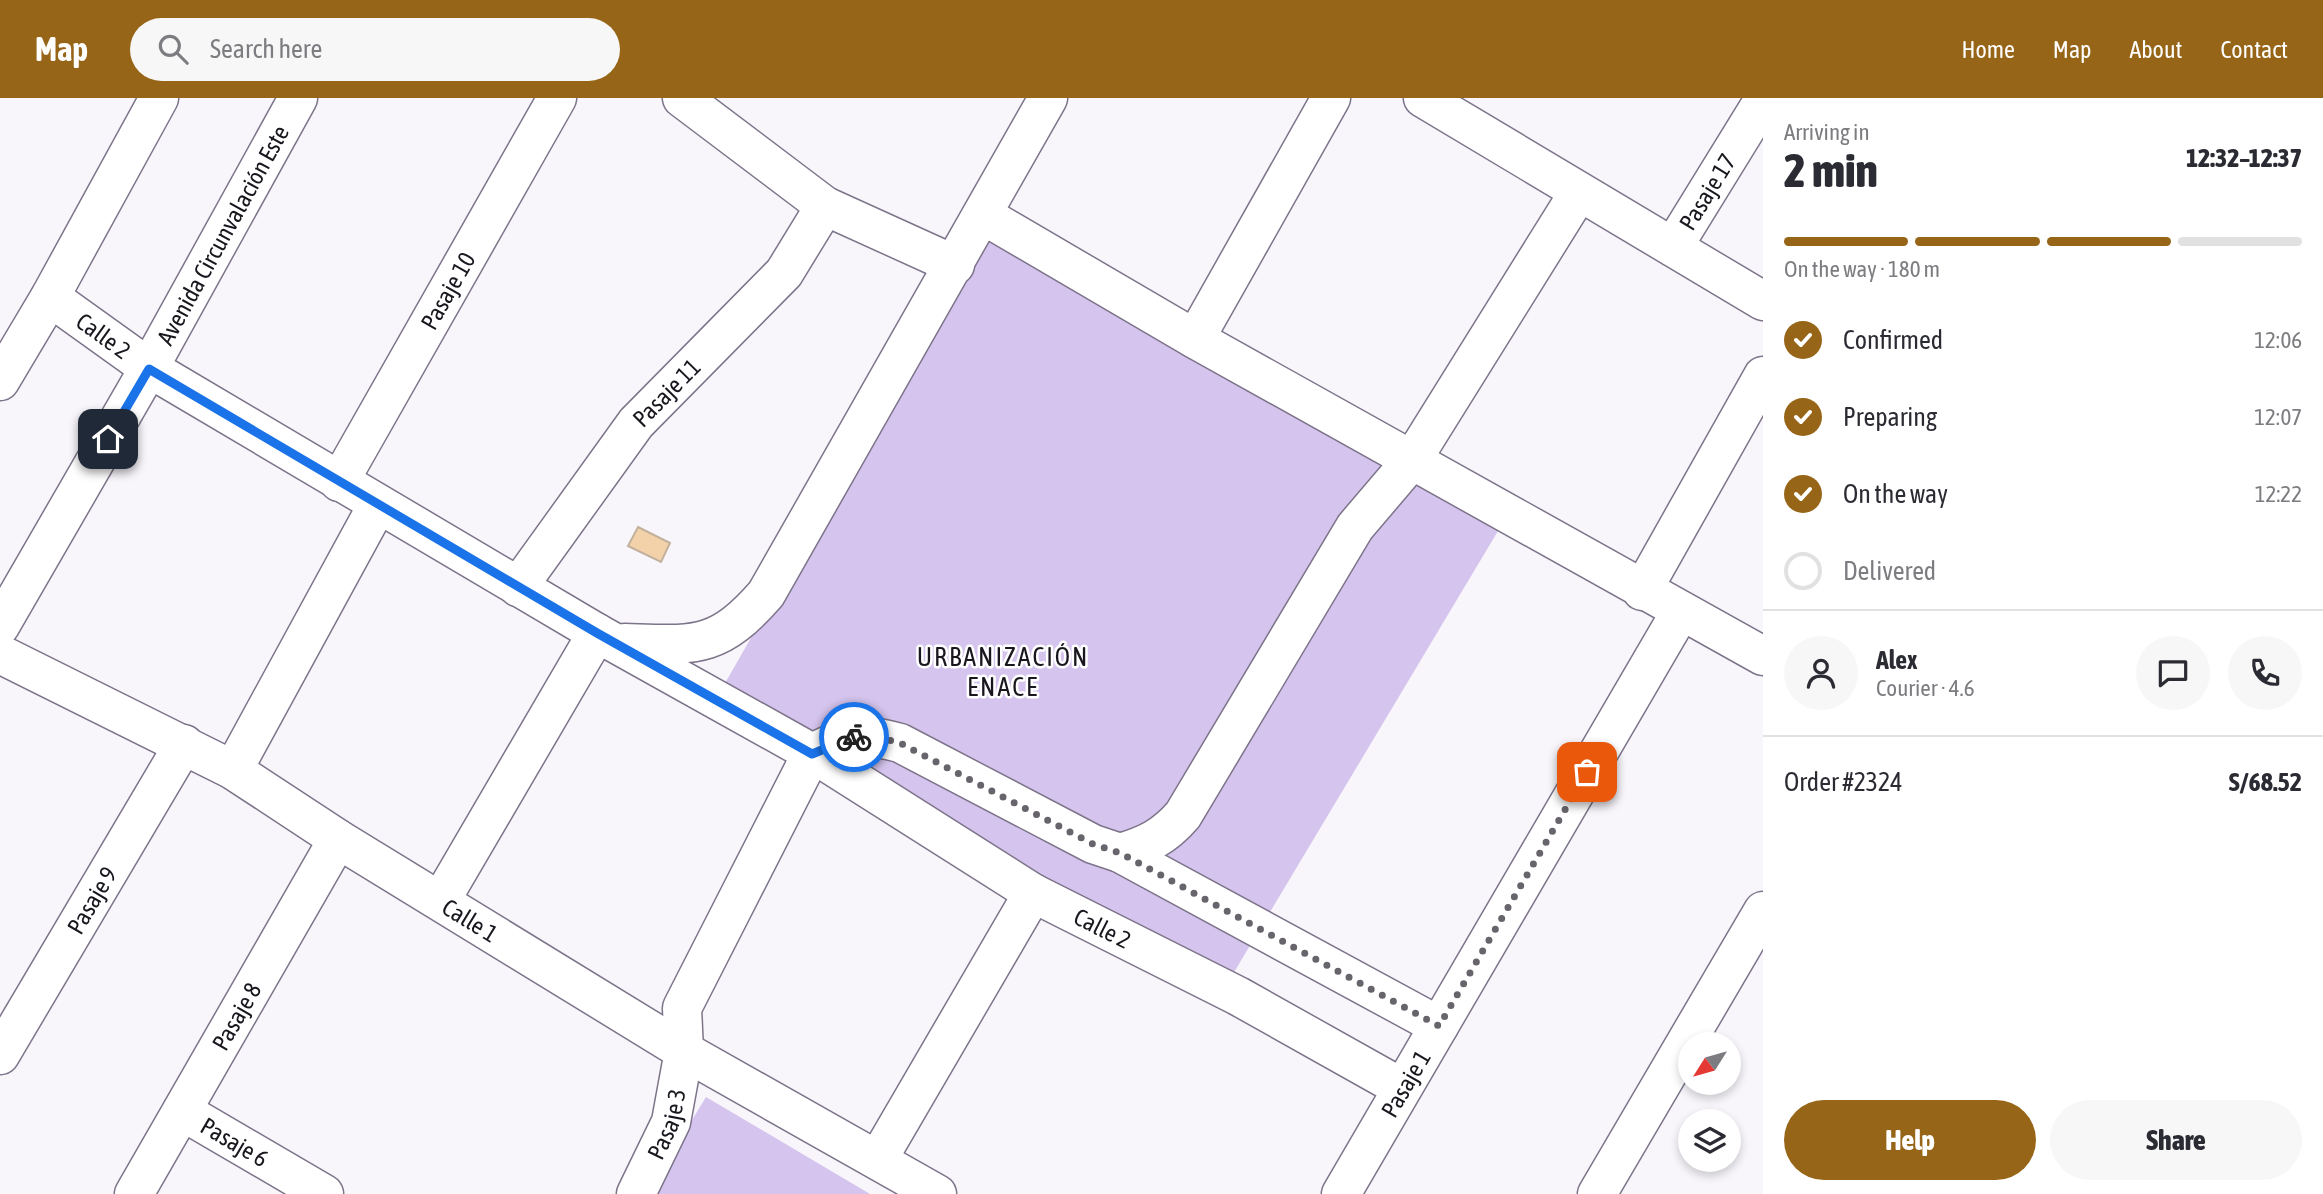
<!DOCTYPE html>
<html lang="en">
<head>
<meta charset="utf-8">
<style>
  body { margin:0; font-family:"Asap Condensed",sans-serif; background:#f7f7f7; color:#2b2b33; height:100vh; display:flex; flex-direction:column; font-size:26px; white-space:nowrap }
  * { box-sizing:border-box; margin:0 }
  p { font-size:23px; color:#7c7c81 }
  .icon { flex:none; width:38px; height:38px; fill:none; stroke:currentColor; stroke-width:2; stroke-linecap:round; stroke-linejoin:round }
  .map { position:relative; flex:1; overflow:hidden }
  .panel { display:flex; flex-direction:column; background:#fff; width:560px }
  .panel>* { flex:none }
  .needle { width:46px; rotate:233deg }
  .controls { position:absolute; left:1678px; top:934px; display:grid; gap:14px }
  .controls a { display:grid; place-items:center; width:63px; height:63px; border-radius:50%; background:#fff; box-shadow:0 4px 10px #0003; font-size:35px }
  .pin { position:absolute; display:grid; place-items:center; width:60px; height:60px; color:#fff; margin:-30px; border-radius:14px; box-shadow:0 4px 10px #0006 }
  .courier { position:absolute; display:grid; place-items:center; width:70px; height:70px; margin:-35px; border:5px solid #1a73e8; border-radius:50%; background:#fff; color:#222; box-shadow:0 2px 9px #0007 }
  .summary em { font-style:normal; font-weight:800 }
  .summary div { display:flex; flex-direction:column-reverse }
  .summary { display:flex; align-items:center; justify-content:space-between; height:119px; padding:0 21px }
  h1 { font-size:46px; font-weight:800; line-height:52px }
  .bar { display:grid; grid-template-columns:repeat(4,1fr); gap:10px 7px; align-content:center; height:84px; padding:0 21px }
  .bar i { height:9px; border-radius:5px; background:#e1e1e2 }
  .bar .active { background:#976517 }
  .bar p { grid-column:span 4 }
  .line { display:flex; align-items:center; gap:18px; padding:0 21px; border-top:2px solid #e1e1e2 }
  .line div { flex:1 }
  .round { display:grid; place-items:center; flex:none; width:74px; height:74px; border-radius:37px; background:#f7f7f7 }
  ol { padding:0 21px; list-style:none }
  li { display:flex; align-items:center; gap:21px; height:77px }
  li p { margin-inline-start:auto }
  li .icon { padding:7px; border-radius:50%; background:#976517; color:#fff; stroke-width:4 }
  li:last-child { color:#7c7c81 }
  li i { width:38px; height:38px; border:4px solid #e1e1e2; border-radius:50% }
  .action { display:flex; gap:14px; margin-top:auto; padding:14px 21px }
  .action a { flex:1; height:80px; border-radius:42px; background:#976517; color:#fff; font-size:28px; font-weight:800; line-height:80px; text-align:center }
  .action a+a { background:#f7f7f7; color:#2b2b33 }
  header { display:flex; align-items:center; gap:42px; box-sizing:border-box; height:98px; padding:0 35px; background:#976517; color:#fff }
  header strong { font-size:33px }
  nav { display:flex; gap:38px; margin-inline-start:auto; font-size:24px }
  .search { width:490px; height:63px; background:#f7f7f7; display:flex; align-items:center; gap:18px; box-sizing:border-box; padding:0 24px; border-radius:38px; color:#7c7c81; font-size:26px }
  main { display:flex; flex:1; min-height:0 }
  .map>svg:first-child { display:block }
  .green { fill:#d5c4ed }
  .building { fill:#f3d2a9; stroke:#c2b19c; stroke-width:2 }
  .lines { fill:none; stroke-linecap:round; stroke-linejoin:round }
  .minor-casing { stroke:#7d748a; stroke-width:41 }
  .minor { stroke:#fff; stroke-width:38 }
  .done { stroke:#67646b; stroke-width:7; stroke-dasharray:0 12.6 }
  .route { stroke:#1a73e8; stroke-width:9 }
  .labels { text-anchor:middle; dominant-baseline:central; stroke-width:5; stroke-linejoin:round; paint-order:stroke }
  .street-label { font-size:24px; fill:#19161e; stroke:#fff }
  .neighbourhood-label { font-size:26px; letter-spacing:2px; fill:#19161e; stroke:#fff }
</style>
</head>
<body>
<header>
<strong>Map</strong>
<div class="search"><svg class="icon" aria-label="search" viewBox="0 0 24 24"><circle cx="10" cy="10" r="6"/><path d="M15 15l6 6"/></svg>Search here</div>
<nav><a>Home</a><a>Map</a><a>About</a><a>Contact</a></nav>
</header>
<main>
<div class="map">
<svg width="1763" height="1096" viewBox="0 0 1763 1096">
  <rect width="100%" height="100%" fill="#f8f6fb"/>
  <path class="green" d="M 986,129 L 1498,433 L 1218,901 L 712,608 Z
    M 706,999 L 870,1096 L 647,1096 Z"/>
  <path class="building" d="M 638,429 L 670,445 L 661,464 L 628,448 Z"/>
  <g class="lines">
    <defs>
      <g id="minor">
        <path d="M 682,0 L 825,108 L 955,167"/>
        <path d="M 1423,0 L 1763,203"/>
        <path d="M 983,117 L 1195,241 L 1763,558"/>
        <path id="s1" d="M 1673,149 L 1763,3"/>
        <path id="s2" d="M 50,199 L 149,270 L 597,535 L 812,655 L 1033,795 L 1238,898 L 1402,990"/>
        <path d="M 1195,241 L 1331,0"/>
        <path d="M 0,283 L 50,199 L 159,0"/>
        <path id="s3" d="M 339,384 L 557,0"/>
        <path id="s4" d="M 518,489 L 636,325 L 784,175 L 825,108"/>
        <path d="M 1642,493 L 1763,278"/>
        <path id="s5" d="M 0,528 L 149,270 L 298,0"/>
        <path d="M 625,545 C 695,547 717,552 766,496 L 1048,0"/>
        <path id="s6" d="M 0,556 L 233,672 L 338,741 L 684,953 L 937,1096"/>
        <path d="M 233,672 L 378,406"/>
        <path d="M 1120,755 C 1147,747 1164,739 1183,717 L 1355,429 L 1412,362 L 1579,94"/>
        <path d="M 441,802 L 597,535"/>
        <path id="s7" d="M 0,957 L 184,646"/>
        <path id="s8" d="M 182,1013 L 324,1096"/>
        <path d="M 878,1061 L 1033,795"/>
        <path id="s9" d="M 134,1096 L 338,741"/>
        <path id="s10" d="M 636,1096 L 671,1024 L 684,953 L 682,910 L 812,655 C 851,636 858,634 900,645 L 1093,746 L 1120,755 L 1439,928"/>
        <path id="s11" d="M 1341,1096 L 1681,513"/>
        <path d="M 1597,1096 L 1763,813"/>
      </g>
    </defs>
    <use href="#minor" class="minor-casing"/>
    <use href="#minor" class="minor"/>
  </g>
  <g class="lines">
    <path class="done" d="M 854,639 L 865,636 L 900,645 L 1093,746 L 1120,755 L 1439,928 L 1587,674"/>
    <path class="route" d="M 108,341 L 149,271 L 597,535 L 812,656 L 854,639"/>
  </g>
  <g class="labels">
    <g class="street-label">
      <text stroke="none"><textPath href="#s1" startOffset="65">Pasaje 17</textPath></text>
      <text stroke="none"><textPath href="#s5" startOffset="450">Avenida Circunvalación Este</textPath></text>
      <text stroke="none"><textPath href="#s3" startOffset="220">Pasaje 10</textPath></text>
      <text stroke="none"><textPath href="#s2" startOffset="66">Calle 2</textPath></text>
      <text stroke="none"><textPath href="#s4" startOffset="245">Pasaje 11</textPath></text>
      <text stroke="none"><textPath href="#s7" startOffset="180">Pasaje 9</textPath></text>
      <text stroke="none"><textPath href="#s6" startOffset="541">Calle 1</textPath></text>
      <text stroke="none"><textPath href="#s2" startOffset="1228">Calle 2</textPath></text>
      <text stroke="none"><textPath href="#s9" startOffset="205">Pasaje 8</textPath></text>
      <text stroke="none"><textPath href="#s11" startOffset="128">Pasaje 1</textPath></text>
      <text stroke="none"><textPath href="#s10" startOffset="77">Pasaje 3</textPath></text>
      <text stroke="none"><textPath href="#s8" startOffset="61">Pasaje 6</textPath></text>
    </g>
    <g class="neighbourhood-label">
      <text x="1003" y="559">URBANIZACIÓN<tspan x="1003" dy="30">ENACE</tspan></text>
    </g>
  </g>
</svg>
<div class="controls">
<a><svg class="needle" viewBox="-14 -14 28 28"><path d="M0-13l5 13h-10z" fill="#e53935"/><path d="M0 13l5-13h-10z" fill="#7c7c81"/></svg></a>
<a><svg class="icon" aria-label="layers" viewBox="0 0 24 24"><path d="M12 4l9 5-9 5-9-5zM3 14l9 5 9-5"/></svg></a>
</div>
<div class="pin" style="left:1587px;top:674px;background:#ea580c"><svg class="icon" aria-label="bag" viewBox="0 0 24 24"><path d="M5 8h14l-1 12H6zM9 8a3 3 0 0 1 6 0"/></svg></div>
<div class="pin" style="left:108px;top:341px;background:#1f2937"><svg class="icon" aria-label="home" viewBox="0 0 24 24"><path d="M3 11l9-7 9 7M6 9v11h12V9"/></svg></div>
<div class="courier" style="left:854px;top:639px"><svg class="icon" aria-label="bike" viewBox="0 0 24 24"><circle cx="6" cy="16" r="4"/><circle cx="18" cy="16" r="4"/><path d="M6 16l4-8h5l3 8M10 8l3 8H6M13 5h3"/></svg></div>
</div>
<section class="panel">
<div class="summary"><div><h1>2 min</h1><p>Arriving in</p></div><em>12:32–12:37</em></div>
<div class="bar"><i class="active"></i><i class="active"></i><i class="active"></i><i></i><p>On the way · 180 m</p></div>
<ol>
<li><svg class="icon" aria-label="check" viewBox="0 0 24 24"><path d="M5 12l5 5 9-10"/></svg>Confirmed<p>12:06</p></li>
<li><svg class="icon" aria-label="check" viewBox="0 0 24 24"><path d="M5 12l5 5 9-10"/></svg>Preparing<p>12:07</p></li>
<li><svg class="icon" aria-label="check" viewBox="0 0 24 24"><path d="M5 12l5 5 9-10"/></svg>On the way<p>12:22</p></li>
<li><i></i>Delivered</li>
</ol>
<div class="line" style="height:126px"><a class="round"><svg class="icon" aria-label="person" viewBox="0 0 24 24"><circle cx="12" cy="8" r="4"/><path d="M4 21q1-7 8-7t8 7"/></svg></a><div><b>Alex</b><p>Courier · 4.6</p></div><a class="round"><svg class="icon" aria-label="chat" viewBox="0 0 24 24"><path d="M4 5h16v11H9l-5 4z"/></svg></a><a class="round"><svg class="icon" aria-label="phone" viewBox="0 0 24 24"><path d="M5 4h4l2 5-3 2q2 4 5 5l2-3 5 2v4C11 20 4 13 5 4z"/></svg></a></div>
<div class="line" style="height:91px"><div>Order #2324</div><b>S/68.52</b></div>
<div class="action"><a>Help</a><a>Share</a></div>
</section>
</main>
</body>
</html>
